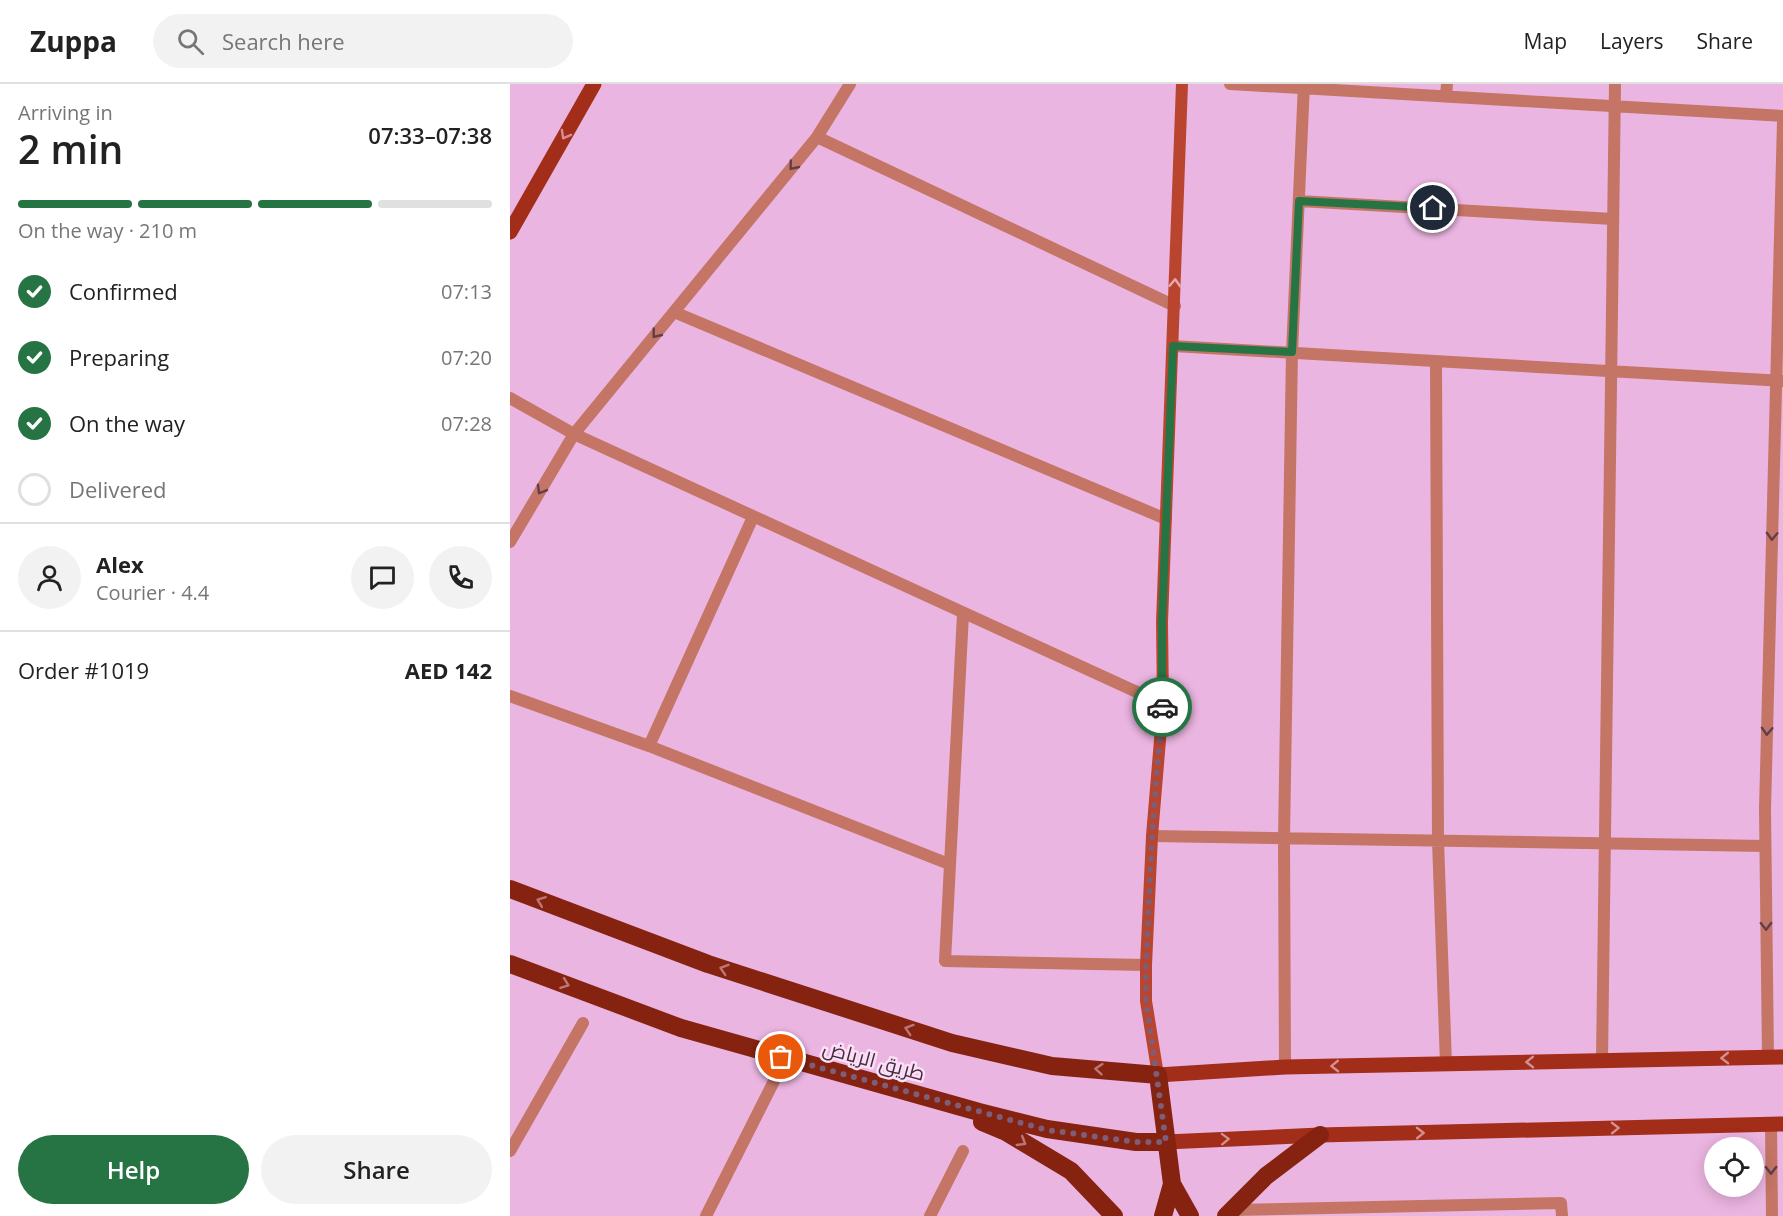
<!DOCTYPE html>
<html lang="en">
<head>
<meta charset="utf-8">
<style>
  body { margin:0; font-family:"Open Sans",Cairo,sans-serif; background:#f2f2f2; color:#222; height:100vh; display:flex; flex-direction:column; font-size:22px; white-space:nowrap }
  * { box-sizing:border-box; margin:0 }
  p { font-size:20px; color:#767676 }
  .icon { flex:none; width:33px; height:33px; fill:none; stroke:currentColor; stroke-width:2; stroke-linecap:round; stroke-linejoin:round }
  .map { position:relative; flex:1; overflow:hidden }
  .sheet { display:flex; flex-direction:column; background:#fff; width:510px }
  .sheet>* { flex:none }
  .buttons { position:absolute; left:1194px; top:1053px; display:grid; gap:12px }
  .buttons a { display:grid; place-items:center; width:60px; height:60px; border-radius:50%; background:#fff; box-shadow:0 3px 15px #0003; font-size:30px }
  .pin { position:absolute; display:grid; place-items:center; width:51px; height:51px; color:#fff; margin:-26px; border:3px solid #fff; border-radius:50%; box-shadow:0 2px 6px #0007 }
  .courier { position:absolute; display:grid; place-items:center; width:60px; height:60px; margin:-30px; border:4px solid #267444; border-radius:50%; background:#fff; color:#222; box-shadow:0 2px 8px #0007 }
  .head em { font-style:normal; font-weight:600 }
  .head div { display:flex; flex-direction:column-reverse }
  .head { display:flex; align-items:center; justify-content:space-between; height:102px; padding:0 18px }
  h1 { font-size:39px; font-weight:600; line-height:45px }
  .bar { display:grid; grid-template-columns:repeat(4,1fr); gap:9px 6px; align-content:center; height:72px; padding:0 18px }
  .bar i { height:8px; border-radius:4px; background:#e0e0e0 }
  .bar .active { background:#267444 }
  .bar p { grid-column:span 4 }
  .line { display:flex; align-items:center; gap:15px; padding:0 18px; border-top:2px solid #e0e0e0 }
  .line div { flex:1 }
  .round { display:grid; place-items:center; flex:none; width:63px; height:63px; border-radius:32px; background:#f2f2f2 }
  ol { padding:0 18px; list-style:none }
  li { display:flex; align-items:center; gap:18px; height:66px }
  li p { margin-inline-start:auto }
  li .icon { padding:6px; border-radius:50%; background:#267444; color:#fff; stroke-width:4 }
  li:last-child { color:#767676 }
  li i { width:33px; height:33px; border:3px solid #e0e0e0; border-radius:50% }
  .primary-button { display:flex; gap:12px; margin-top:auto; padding:12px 18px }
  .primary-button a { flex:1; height:69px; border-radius:36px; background:#267444; color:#fff; font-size:24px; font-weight:600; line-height:69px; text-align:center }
  .primary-button a+a { background:#f2f2f2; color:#222 }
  header { display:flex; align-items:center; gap:36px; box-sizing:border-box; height:84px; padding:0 30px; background:#fff; border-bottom:2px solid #e0e0e0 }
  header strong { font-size:28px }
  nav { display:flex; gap:33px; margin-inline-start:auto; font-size:21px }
  .search { width:420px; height:54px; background:#f2f2f2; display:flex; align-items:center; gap:15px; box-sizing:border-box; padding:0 21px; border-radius:33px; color:#767676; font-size:22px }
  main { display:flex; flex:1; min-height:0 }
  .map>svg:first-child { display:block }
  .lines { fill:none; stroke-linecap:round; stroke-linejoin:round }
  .street { stroke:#c47565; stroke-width:12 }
  .secondary { stroke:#ba452f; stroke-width:12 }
  .primary { stroke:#a22d18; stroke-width:15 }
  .highway { stroke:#862210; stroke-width:18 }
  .oneway { stroke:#d48f92 }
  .oneway2 { stroke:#623f48 }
  .oneway3 { stroke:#e5a9b0 }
  .oneway4 { stroke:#bb7778 }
  .done { stroke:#7d5d77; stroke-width:6; stroke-dasharray:0 10.8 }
  .route { stroke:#267444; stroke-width:8 }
  .labels { text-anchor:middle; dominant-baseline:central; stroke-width:5; stroke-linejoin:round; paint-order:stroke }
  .street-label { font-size:20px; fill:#422d3e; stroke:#fcdff6 }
</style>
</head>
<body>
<header>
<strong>Zuppa</strong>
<div class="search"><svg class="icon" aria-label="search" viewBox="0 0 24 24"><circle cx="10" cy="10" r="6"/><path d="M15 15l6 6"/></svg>Search here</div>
<nav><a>Map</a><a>Layers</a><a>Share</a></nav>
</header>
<main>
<section class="sheet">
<div class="head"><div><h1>2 min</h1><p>Arriving in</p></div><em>07:33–07:38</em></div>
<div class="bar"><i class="active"></i><i class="active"></i><i class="active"></i><i></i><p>On the way · 210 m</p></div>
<ol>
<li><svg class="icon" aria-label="check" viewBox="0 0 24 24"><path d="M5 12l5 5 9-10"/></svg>Confirmed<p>07:13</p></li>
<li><svg class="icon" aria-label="check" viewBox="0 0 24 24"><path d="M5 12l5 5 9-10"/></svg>Preparing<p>07:20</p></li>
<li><svg class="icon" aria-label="check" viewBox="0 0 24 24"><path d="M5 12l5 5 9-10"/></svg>On the way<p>07:28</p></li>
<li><i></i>Delivered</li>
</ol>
<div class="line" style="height:108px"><a class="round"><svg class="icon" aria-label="person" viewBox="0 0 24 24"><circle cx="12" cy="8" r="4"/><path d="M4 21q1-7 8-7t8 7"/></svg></a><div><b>Alex</b><p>Courier · 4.4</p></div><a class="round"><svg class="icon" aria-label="chat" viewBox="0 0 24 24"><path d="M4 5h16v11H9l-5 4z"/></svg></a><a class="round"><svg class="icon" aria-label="phone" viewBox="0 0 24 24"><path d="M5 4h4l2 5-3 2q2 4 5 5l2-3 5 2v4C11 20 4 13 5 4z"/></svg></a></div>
<div class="line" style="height:78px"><div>Order #1019</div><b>AED 142</b></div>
<div class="primary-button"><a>Help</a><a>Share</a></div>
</section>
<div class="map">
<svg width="1273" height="1132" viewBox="0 0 1273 1132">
  <rect width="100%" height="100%" fill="#ebb5e1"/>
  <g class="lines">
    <path class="street" d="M 720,0 L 1273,32
      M 936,12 L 937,0
      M 307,53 L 665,222
      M 789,117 L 1103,135
      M 164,228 L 656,435
      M 663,262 L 1273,297
      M 926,277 L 928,757 L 936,980
      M 0,314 L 64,350 L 653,620
      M 0,458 L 64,350 L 307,53 L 340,0
      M 453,530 L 435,877 L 636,881
      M 0,612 L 139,662 L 439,780
      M 139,662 L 243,433
      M 642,752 L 1255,762
      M 1258,973 L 1255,725 L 1273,37
      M 1092,976 L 1105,0
      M 775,983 L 774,754 L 782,268 L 794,0
      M 1261,1040 L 1262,1132
      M 0,1067 L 73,939
      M 723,1126 L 1051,1119 L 1052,1132
      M 196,1132 L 264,997
      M 420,1132 L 453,1067"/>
    <path class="secondary" d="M 648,991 L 636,917 L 636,881 L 642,752 L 653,620 L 652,538 L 672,0"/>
    <path class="primary" d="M 0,148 L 84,0
      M 648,991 L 775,983 L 1273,973
      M 656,1058 L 810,1051 L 1273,1040"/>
    <path class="highway" d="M 0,805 L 198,880 L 442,959 L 542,982 L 648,991 L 662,1100 L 653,1132
      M 0,880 L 171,944 L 469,1028 L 537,1045 L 626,1058 L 656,1058
      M 472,1038 L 496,1048 L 561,1087 L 604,1132
      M 662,1100 L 680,1132
      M 716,1132 L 756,1092 L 810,1051"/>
  </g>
  <defs><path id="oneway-chevron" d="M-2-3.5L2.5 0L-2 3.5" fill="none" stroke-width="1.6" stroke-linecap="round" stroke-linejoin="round" transform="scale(1.5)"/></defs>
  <g class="oneway">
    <use href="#oneway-chevron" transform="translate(55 51) rotate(119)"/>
    <use href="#oneway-chevron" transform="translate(1215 974) rotate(179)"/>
    <use href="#oneway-chevron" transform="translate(1020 978) rotate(179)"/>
    <use href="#oneway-chevron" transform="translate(825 982) rotate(179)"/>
    <use href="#oneway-chevron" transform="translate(1105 1044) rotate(-1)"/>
    <use href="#oneway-chevron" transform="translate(910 1049) rotate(-1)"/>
    <use href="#oneway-chevron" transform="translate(715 1055) rotate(-2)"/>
  </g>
  <g class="oneway2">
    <use href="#oneway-chevron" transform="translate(283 82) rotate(129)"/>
    <use href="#oneway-chevron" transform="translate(146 250) rotate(129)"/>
    <use href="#oneway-chevron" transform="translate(31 406) rotate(120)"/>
    <use href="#oneway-chevron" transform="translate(1262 452) rotate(92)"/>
    <use href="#oneway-chevron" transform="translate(1257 647) rotate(92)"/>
    <use href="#oneway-chevron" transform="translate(1256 842) rotate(89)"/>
    <use href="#oneway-chevron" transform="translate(1261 1086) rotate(90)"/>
  </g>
  <use class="oneway3" href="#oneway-chevron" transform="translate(665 199) rotate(-88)"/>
  <g class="oneway4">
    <use href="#oneway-chevron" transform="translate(31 817) rotate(-159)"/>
    <use href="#oneway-chevron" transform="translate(214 885) rotate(-162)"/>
    <use href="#oneway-chevron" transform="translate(55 900) rotate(20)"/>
    <use href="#oneway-chevron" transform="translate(399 945) rotate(-162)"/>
    <use href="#oneway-chevron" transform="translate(589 985) rotate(-175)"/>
    <use href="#oneway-chevron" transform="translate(512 1058) rotate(31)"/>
  </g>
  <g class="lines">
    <path class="done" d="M 271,973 L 537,1046 L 626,1058 L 656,1058 L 636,917 L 636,882 L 642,752 L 652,623"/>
    <path class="route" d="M 652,623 L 652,538 L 663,262 L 782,268 L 789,117 L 923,124"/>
  </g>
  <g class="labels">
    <g class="street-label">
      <text transform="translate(364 976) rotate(15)">طريق الرياض</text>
    </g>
  </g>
</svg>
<div class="buttons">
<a><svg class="icon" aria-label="locate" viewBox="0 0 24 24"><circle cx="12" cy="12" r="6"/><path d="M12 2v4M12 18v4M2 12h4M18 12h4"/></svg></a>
</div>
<div class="pin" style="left:271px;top:973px;background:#ea580c"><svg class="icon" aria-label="bag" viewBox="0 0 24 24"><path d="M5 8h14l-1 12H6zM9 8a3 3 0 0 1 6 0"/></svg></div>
<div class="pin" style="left:923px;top:124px;background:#1f2937"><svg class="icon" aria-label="home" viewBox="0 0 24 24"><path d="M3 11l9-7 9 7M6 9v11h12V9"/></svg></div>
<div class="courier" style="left:652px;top:623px"><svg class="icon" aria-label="car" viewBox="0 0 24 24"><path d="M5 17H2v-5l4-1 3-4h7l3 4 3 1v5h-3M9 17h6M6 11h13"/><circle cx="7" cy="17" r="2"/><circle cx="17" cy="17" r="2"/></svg></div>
</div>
</main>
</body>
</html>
